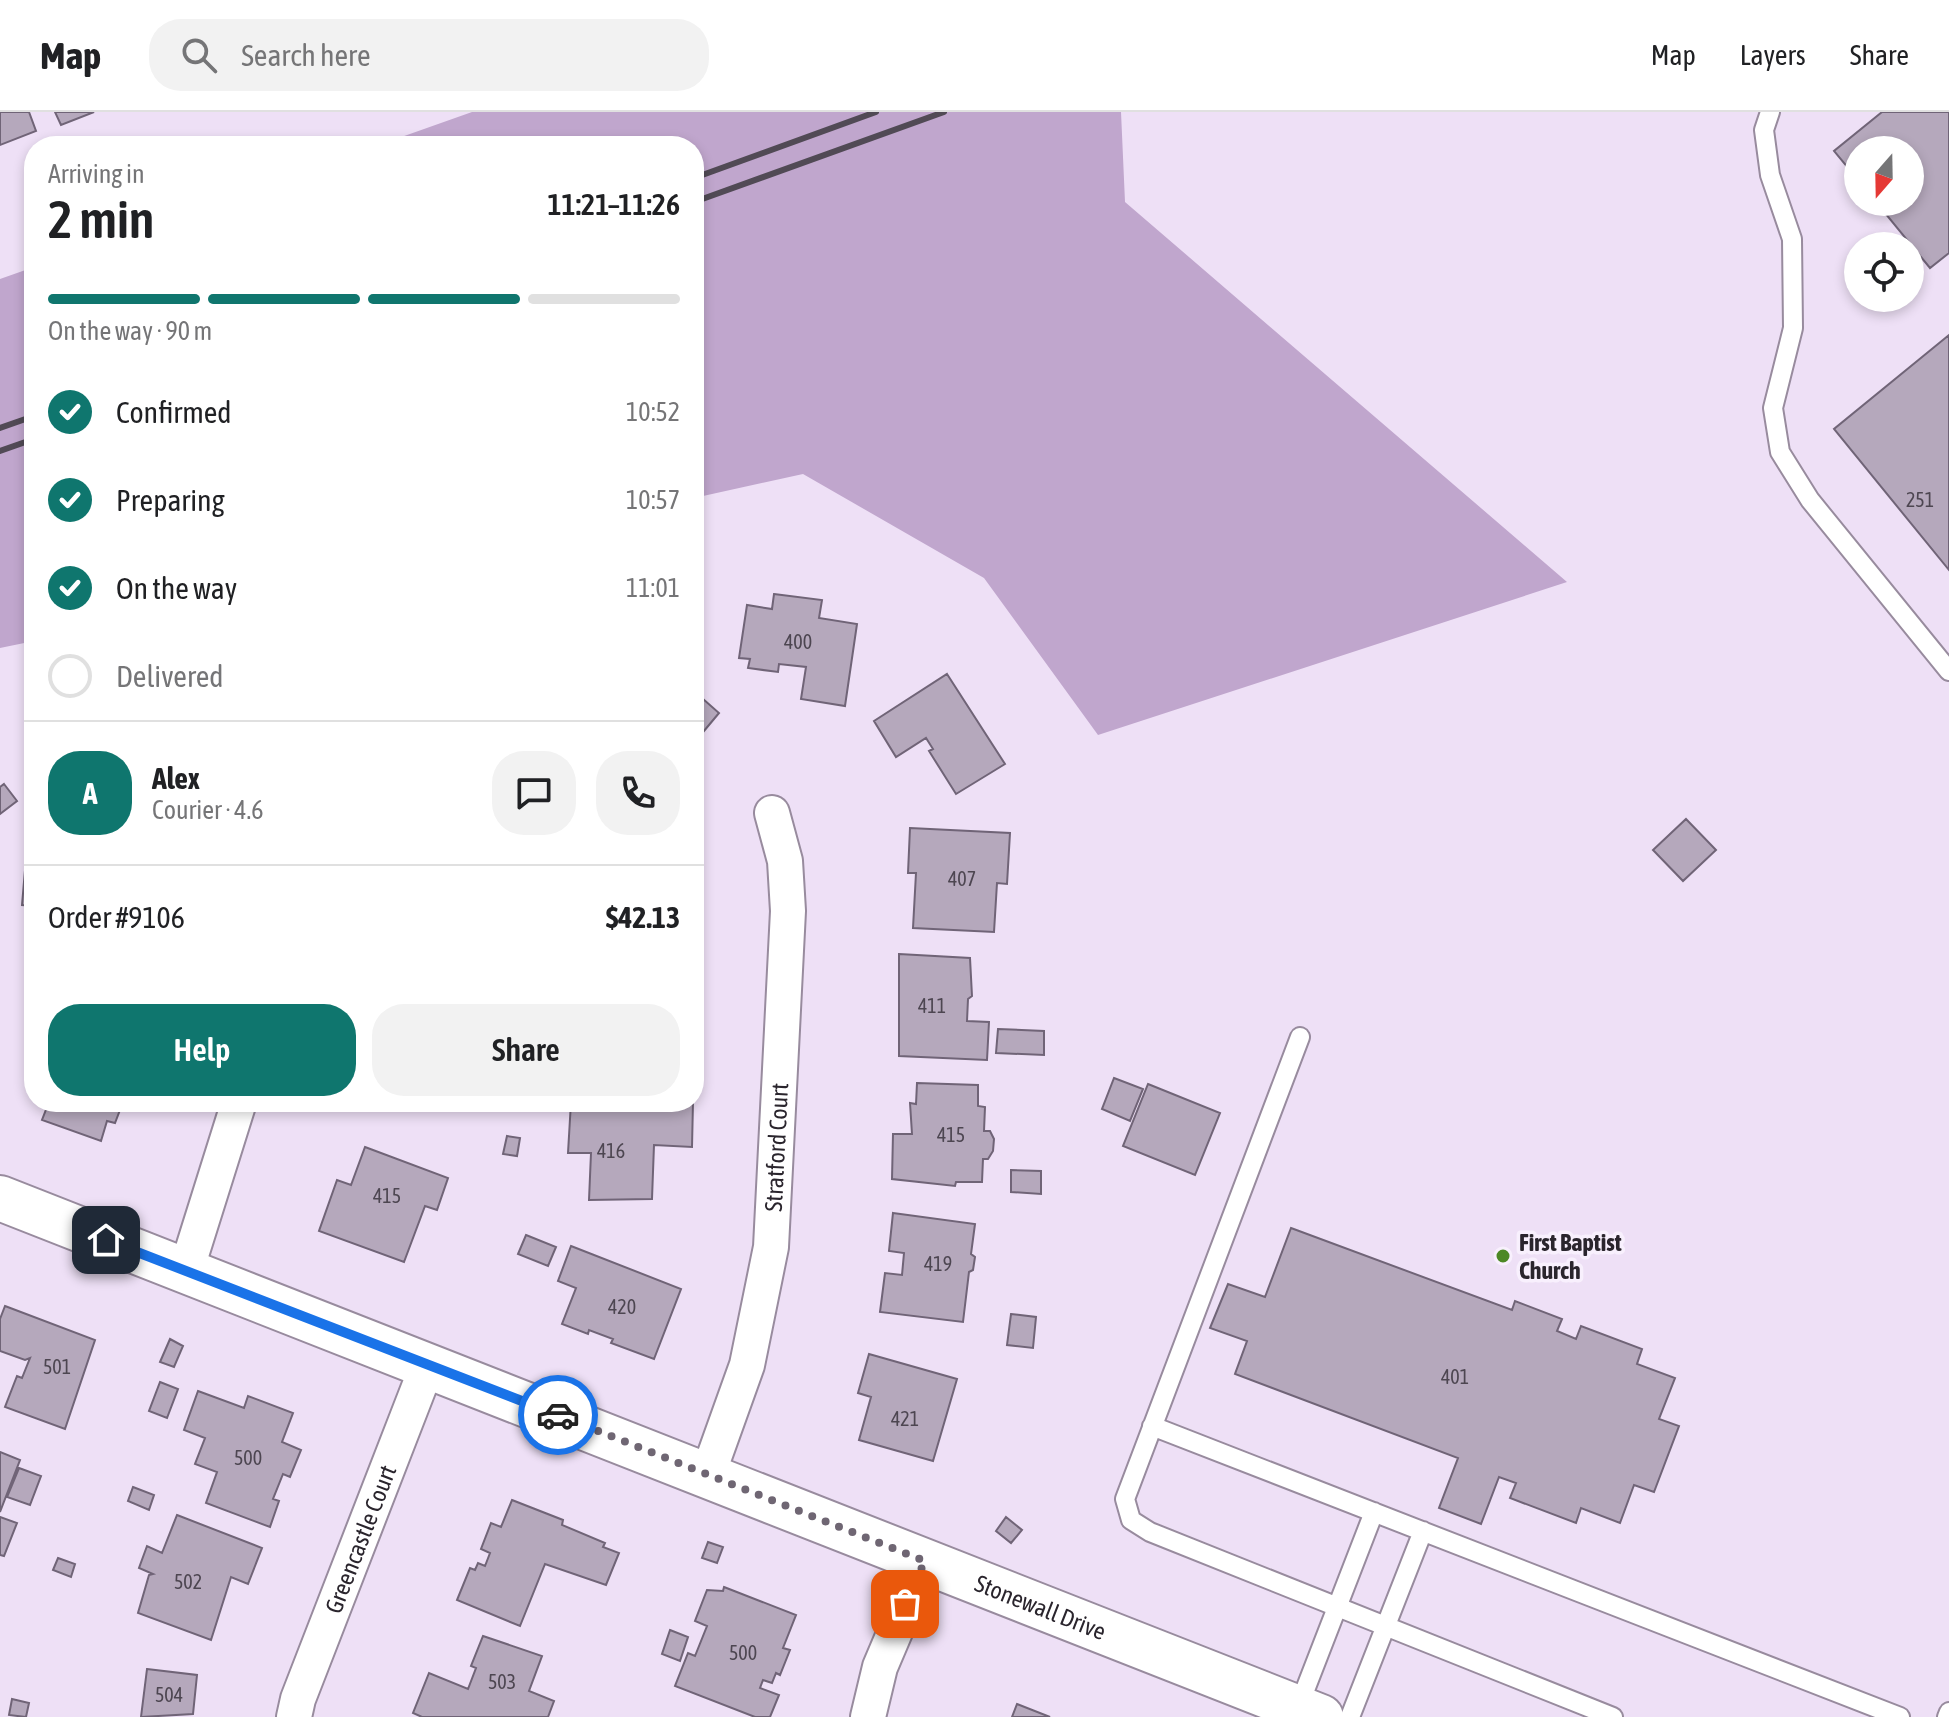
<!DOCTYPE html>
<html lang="en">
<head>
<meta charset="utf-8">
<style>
  body { margin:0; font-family:"Asap Condensed",sans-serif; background:#f2f2f2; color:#202124; height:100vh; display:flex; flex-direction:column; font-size:30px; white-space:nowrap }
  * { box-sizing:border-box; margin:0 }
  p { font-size:26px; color:#757577 }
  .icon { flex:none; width:44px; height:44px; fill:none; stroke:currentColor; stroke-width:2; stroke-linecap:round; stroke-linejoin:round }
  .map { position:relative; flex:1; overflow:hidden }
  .details { position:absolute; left:24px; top:24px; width:680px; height:976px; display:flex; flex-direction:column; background:#fff; border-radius:32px; box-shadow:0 4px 12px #0003 }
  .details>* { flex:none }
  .needle { width:52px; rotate:200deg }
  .tools { position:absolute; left:1844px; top:24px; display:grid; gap:16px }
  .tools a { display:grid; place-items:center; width:80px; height:80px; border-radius:50%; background:#fff; box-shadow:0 4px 12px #0003; font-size:40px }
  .pin { position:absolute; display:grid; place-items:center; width:68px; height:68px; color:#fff; margin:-34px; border-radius:16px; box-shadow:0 4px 12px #0006 }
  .courier { position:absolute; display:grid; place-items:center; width:80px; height:80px; margin:-40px; border:6px solid #1a73e8; border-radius:50%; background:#fff; color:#222; box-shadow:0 2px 10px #0007 }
  .head em { font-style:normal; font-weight:600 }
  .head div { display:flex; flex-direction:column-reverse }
  .head { display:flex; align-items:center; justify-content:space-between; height:136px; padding:0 24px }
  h1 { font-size:52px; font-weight:600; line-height:60px }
  .bar { display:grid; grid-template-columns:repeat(4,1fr); gap:12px 8px; align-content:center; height:96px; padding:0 24px }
  .bar i { height:10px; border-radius:6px; background:#e0e0e0 }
  .bar .on { background:#0f766e }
  .bar p { grid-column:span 4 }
  .line { display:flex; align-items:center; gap:20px; padding:0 24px; border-top:2px solid #e0e0e0 }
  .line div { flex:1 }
  .round { display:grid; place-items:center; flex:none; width:84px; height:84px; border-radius:32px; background:#f2f2f2 }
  ol { padding:0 24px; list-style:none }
  li { display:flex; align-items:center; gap:24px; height:88px }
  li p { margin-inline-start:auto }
  li .icon { padding:8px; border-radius:50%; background:#0f766e; color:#fff; stroke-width:4 }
  li:last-child { color:#757577 }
  li i { width:44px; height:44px; border:4px solid #e0e0e0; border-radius:50% }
  .primary-button { display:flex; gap:16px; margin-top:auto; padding:16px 24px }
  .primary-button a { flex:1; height:92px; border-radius:32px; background:#0f766e; color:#fff; font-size:32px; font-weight:600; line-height:92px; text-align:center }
  .primary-button a+a { background:#f2f2f2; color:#202124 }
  header { display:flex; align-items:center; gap:48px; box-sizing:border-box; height:112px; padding:0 40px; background:#fff; border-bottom:2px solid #e0e0e0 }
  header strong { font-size:38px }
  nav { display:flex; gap:44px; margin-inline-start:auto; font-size:28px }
  .search { width:560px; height:72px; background:#f2f2f2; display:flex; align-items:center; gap:20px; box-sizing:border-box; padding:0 28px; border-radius:32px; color:#757577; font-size:30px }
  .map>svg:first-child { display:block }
  .forest { fill:#c0a6cd }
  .building { fill:#b5a8bc; stroke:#706477; stroke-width:2 }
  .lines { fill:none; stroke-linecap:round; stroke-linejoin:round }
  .service-casing { stroke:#988b9e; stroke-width:22 }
  .minor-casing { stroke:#988b9e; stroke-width:38 }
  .tertiary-casing { stroke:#988b9e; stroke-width:48 }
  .service { stroke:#fff; stroke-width:18 }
  .minor { stroke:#fff; stroke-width:34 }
  .tertiary { stroke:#fff; stroke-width:44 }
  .rail { stroke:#514a55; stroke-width:6 }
  .done { stroke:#6f6673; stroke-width:8; stroke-dasharray:0 14.4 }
  .route { stroke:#1a73e8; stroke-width:10 }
  .poi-dot { fill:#4c8825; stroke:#f8f0fd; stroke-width:3 }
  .labels { text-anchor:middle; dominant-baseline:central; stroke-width:7; stroke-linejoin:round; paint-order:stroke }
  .number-label { font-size:20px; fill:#4d4651 }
  .street-label { font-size:24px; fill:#2a252d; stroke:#f8f0fd }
  .poi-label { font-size:24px; font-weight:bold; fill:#2a252d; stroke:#f8f0fd; text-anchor:start }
</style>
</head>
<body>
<header>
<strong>Map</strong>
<div class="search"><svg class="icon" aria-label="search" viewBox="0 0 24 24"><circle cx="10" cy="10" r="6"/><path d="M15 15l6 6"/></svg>Search here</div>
<nav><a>Map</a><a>Layers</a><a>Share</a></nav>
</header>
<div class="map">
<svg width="1949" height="1605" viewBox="0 0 1949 1605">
  <rect width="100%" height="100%" fill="#eee0f6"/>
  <path class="forest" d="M 472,0 L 1121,0 L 1125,90 L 1567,470 L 1098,623 L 984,466 L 803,362 L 694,386 L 694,34 L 376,34 Z
    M 34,155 L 34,529 L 0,536 L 0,167 Z"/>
  <path class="building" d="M 0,0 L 29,0 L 36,19 L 0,33 Z
    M 55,0 L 94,0 L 61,13 Z
    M 1882,0 L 1949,0 L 1949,141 L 1930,156 L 1876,90 L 1910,90 L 1910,38 L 1858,38 L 1858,68 L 1834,39 Z
    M 1949,223 L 1949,458 L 1834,317 Z
    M 774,482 L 822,488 L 819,506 L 857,512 L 845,594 L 801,587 L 806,555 L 779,552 L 778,560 L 748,556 L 750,547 L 739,546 L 747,493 L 772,497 Z
    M 947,562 L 1005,652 L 956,682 L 929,639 L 933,637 L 926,626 L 896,645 L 874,609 Z
    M 694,579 L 719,601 L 694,631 Z
    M 4,672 L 17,689 L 0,702 L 0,675 Z
    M 1686,707 L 1716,738 L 1683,769 L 1653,738 Z
    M 910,716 L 1010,721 L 1007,772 L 997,771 L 994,820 L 913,816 L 916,761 L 908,761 Z
    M 25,758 L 34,759 L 34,794 L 22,793 Z
    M 899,842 L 970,846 L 972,884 L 968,887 L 967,909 L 989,910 L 987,948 L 899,944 Z
    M 998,917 L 1044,919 L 1044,943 L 996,941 Z
    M 1114,966 L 1143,977 L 1130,1009 L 1102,997 Z
    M 917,971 L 978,973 L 978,994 L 985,995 L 984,1019 L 990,1019 L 994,1027 L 993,1039 L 988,1047 L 983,1047 L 982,1070 L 956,1070 L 955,1074 L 892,1067 L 893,1022 L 912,1022 L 910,991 L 916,992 Z
    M 1148,972 L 1220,1001 L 1195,1063 L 1123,1034 Z
    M 49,990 L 123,990 L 115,1011 L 107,1009 L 101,1029 L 42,1008 Z
    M 378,990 L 445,990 L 445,998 L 378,993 Z
    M 571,990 L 693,990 L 692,1035 L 654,1033 L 652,1087 L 589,1088 L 591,1041 L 568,1041 Z
    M 507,1024 L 520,1026 L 517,1044 L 503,1042 Z
    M 365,1035 L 448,1066 L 437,1098 L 425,1094 L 404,1150 L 319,1119 L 337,1068 L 351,1073 Z
    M 1011,1058 L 1041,1059 L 1041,1082 L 1011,1080 Z
    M 893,1101 L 975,1112 L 971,1142 L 975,1145 L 973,1158 L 969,1160 L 963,1210 L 880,1200 L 885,1161 L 902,1163 L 904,1141 L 889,1139 Z
    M 1291,1116 L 1512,1198 L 1515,1189 L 1562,1207 L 1557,1219 L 1576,1227 L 1581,1214 L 1642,1237 L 1637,1252 L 1675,1266 L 1659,1307 L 1679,1314 L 1654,1380 L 1634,1373 L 1620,1411 L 1581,1396 L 1576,1411 L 1510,1386 L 1516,1371 L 1499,1365 L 1481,1412 L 1439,1396 L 1458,1346 L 1235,1262 L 1247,1229 L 1210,1216 L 1228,1172 L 1265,1185 Z
    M 526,1123 L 556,1135 L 548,1154 L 518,1142 Z
    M 571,1134 L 681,1177 L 654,1247 L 611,1231 L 613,1227 L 589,1218 L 588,1222 L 562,1212 L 576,1176 L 558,1169 Z
    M 5,1194 L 95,1228 L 65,1317 L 5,1295 L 17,1264 L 22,1266 L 30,1246 L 25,1248 L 0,1239 L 0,1207 Z
    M 1011,1202 L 1036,1205 L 1033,1236 L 1007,1233 Z
    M 170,1227 L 183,1234 L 174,1255 L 160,1250 Z
    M 869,1242 L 957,1267 L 933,1349 L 859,1328 L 871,1285 L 858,1281 Z
    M 160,1270 L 178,1277 L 167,1306 L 149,1299 Z
    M 198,1279 L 244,1296 L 248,1284 L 293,1301 L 282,1330 L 301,1338 L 290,1365 L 283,1362 L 273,1387 L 279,1389 L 270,1415 L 206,1391 L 217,1360 L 195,1352 L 205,1326 L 184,1318 Z
    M 0,1340 L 20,1348 L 0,1400 Z
    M 19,1356 L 41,1364 L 30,1393 L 7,1385 Z
    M 133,1375 L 154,1383 L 149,1398 L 128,1389 Z
    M 512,1388 L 563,1408 L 562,1413 L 605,1431 L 603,1435 L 619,1441 L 606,1473 L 545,1452 L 520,1514 L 457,1488 L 470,1456 L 475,1458 L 478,1451 L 485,1454 L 490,1441 L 481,1437 L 491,1411 L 501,1415 Z
    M 177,1403 L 262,1436 L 248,1472 L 231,1465 L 211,1528 L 138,1501 L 149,1463 L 153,1462 L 139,1456 L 147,1434 L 162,1441 Z
    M 0,1405 L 17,1411 L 4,1444 L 0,1443 Z
    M 1006,1405 L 1022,1418 L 1011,1431 L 996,1419 Z
    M 708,1430 L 723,1435 L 717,1451 L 702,1446 Z
    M 58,1446 L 75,1452 L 71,1465 L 53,1458 Z
    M 724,1475 L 796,1503 L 783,1536 L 790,1538 L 780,1563 L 776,1561 L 772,1571 L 763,1568 L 760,1576 L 779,1583 L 770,1605 L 755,1605 L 675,1574 L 688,1541 L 695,1544 L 707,1514 L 695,1509 L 707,1478 L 723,1479 Z
    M 670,1518 L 688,1525 L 680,1549 L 662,1542 Z
    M 483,1524 L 542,1544 L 529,1579 L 554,1589 L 548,1605 L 422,1605 L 413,1601 L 429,1561 L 468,1577 L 476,1556 L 471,1554 Z
    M 147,1557 L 197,1563 L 193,1602 L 141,1605 Z
    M 12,1587 L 29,1591 L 26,1605 L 9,1603 Z
    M 1017,1592 L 1050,1605 L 1012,1605 Z"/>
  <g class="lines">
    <defs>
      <path id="service" d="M 1770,0 L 1764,18 L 1770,63 L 1792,127 L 1793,216 L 1773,296 L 1780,340 L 1810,388 L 1949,559
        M 1300,925 L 1125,1387 L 1131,1408 L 1150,1420 L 1613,1605
        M 1152,1314 L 1900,1605
        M 1298,1596 L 1374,1400
        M 1350,1605 L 1423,1419
        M 1947,1605 L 1949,1600"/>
      <g id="minor">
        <path d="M 186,1159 L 239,990"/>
        <path id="s1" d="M 708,1362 L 747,1253 L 771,1135 L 788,799 L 785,749 L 772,701"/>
        <path id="s2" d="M 294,1605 L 298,1587 L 428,1252"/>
        <path d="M 868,1605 L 880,1555 L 925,1449"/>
      </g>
      <g id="tertiary">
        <path id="s3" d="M 0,1086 L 1321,1605"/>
      </g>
    </defs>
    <use href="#service" class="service-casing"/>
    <use href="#minor" class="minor-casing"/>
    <use href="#tertiary" class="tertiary-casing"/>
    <use href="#service" class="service"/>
    <use href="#minor" class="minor"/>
    <use href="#tertiary" class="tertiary"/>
    <path class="rail" d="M 694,66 L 876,0
      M 694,90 L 944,0
      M 0,316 L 34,304
      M 0,339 L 34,327"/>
  </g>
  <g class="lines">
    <path class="done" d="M 558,1303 L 925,1449 L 905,1492"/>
    <path class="route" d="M 106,1128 L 558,1303"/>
  </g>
  <circle class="poi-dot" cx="1503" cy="1144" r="8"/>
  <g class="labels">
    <g class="number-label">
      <text x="1920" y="387">251</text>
      <text x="798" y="529">400</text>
      <text x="962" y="766">407</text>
      <text x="932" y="893">411</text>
      <text x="951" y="1022">415</text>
      <text x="611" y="1038">416</text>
      <text x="387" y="1083">415</text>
      <text x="938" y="1151">419</text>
      <text x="622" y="1194">420</text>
      <text x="57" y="1254">501</text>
      <text x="1455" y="1264">401</text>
      <text x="905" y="1306">421</text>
      <text x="248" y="1345">500</text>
      <text x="188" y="1469">502</text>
      <text x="743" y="1540">500</text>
      <text x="502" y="1569">503</text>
      <text x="169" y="1582">504</text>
    </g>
    <g class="street-label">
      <text stroke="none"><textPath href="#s1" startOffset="336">Stratford Court</textPath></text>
      <text stroke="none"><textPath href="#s2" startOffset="190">Greencastle Court</textPath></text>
      <text stroke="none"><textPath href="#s3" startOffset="1118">Stonewall Drive</textPath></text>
    </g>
    <g class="poi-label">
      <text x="1519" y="1130">First Baptist<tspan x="1519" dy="28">Church</tspan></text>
    </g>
  </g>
</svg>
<div class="tools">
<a><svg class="needle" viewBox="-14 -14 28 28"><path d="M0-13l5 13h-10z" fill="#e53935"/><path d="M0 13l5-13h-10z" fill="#757577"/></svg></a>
<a><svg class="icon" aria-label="locate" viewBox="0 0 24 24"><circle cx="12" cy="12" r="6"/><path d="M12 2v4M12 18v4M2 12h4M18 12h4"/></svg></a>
</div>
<div class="pin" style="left:905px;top:1492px;background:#ea580c"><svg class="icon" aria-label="bag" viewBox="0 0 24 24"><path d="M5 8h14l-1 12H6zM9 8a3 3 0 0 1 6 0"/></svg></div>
<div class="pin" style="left:106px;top:1128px;background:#1f2937"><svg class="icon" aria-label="home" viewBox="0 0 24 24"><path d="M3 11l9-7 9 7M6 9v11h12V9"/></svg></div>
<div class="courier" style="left:558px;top:1303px"><svg class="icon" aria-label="car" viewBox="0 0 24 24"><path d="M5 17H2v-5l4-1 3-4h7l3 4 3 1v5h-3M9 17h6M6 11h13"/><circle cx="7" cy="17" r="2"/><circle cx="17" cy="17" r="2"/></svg></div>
<section class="details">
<div class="head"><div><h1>2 min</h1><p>Arriving in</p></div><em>11:21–11:26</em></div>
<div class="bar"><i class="on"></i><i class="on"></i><i class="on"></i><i></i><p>On the way · 90 m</p></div>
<ol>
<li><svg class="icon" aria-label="check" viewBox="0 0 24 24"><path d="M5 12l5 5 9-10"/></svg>Confirmed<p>10:52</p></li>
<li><svg class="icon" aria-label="check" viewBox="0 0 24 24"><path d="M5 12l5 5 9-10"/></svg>Preparing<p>10:57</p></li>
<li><svg class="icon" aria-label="check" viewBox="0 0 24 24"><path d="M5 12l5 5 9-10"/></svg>On the way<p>11:01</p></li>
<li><i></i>Delivered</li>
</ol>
<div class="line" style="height:144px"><b class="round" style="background:#0f766e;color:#fff">A</b><div><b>Alex</b><p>Courier · 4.6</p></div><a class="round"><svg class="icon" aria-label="chat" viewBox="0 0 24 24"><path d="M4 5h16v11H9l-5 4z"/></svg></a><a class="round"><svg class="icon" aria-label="phone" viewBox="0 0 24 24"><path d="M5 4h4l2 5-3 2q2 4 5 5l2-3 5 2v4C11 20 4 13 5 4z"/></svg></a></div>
<div class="line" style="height:104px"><div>Order #9106</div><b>$42.13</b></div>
<div class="primary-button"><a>Help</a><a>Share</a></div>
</section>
</div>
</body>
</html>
